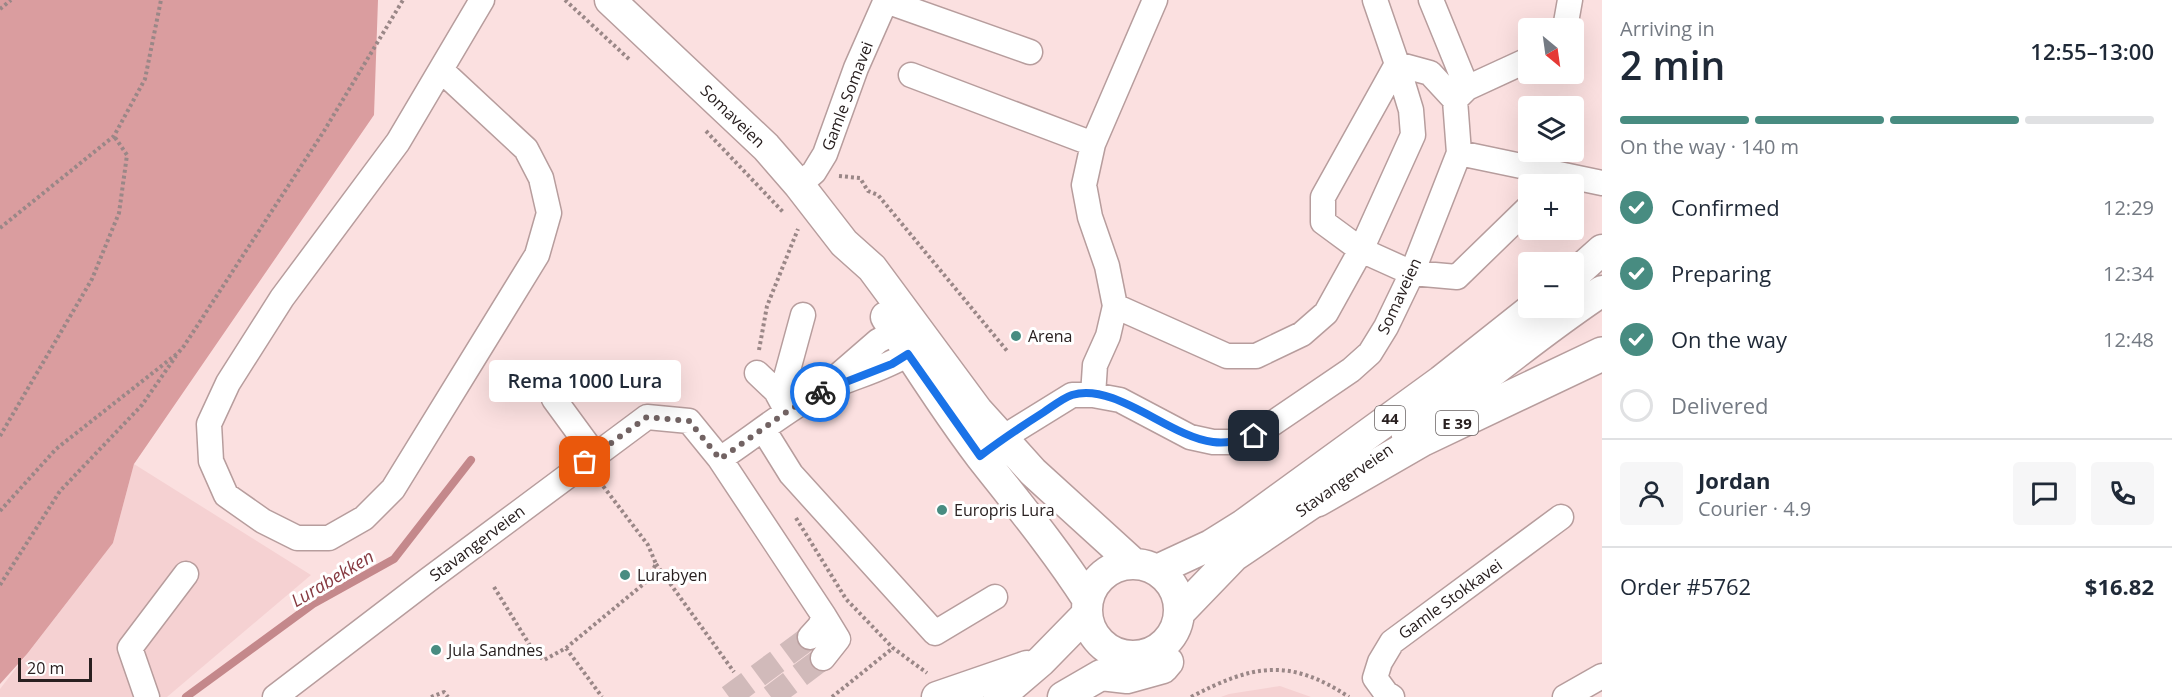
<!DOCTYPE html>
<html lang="en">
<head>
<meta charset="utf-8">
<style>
  body { margin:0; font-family:"Open Sans",sans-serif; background:#f6f6f7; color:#1f2937; height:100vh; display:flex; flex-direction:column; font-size:22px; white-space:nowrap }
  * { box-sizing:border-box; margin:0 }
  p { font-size:20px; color:#747a83 }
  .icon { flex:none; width:33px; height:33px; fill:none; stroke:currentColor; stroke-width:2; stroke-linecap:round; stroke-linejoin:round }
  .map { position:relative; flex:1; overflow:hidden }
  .details { display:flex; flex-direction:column; background:#fff; width:570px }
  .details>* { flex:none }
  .needle { width:39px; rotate:151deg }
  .controls { position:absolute; left:1518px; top:18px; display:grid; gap:12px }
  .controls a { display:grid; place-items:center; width:66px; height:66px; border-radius:6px; background:#fff; box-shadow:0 6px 24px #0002; font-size:30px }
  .scale { position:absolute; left:18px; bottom:15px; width:74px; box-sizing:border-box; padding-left:6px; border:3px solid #292020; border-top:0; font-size:16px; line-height:21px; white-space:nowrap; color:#292020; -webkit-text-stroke:4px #fff; paint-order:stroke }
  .pin { position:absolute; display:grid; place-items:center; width:51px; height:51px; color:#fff; margin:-26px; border-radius:12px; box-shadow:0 3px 9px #0006 }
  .courier { position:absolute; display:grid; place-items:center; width:60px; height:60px; margin:-30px; border:4px solid #1a73e8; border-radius:50%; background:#fff; color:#222; box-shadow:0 2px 8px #0007 }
  .bubble { position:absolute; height:42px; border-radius:6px; background:#fff; box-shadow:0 6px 24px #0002; font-size:20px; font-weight:600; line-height:42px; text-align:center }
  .head em { font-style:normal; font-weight:600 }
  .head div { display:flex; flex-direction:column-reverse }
  .head { display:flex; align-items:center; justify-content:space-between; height:102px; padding:0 18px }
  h1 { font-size:39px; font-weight:600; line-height:45px }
  .bar { display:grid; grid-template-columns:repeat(4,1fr); gap:9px 6px; align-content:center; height:72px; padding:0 18px }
  .bar i { height:8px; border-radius:4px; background:#e0e1e3 }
  .bar .on { background:#488c81 }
  .bar p { grid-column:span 4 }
  .line { display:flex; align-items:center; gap:15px; padding:0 18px; border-top:2px solid #e0e1e3 }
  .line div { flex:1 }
  .round { display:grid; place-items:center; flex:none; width:63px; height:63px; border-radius:6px; background:#f6f6f7 }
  ol { padding:0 18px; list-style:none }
  li { display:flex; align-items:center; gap:18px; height:66px }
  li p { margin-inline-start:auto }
  li .icon { padding:6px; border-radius:50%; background:#488c81; color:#fff; stroke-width:4 }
  li:last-child { color:#747a83 }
  li i { width:33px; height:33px; border:3px solid #e0e1e3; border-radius:50% }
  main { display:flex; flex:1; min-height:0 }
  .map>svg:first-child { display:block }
  .built { fill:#f5d1d2 }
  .forest { fill:#da9d9f }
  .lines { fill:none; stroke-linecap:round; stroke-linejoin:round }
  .stream { stroke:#c4888b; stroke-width:8 }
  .minor-tunnel { stroke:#d1baba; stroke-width:24; stroke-dasharray:24 12; stroke-linecap:butt }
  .minor-casing { stroke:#b79d9d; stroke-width:27 }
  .major-casing { stroke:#b79d9d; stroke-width:33 }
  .highway-casing { stroke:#b79d9d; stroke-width:36 }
  .path { stroke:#9a8787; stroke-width:4; stroke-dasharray:3 3; stroke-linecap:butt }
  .minor { stroke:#fff; stroke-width:24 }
  .major { stroke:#fff; stroke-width:30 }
  .highway { stroke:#fff; stroke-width:33 }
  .done { stroke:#726363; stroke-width:6; stroke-dasharray:0 10.8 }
  .route { stroke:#1a73e8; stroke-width:8 }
  .poi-dot { fill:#488c81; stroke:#fff; stroke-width:2 }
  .labels { text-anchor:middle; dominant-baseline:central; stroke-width:6; stroke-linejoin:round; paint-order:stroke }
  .shield { fill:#fff; stroke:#696363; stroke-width:1.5 }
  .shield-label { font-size:15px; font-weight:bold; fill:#292020 }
  .street-label { font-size:16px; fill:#292020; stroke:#fff }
  .poi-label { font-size:16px; fill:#292020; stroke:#fff; text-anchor:start }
  .water-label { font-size:18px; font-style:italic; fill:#873b42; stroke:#fff }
</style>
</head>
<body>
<main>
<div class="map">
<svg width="1602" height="697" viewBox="0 0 1602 697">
  <rect width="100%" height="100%" fill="#fbe0e0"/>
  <path class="built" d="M 134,464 L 311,575 L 167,697 L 0,697 L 0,689 L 113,543 Z
    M 1280,686 L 1311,697 L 1221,697 L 1229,694 Z"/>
  <path class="forest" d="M 0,0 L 378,0 L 374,115 L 134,464 L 113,543 L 27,654 L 0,684 Z"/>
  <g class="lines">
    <path class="stream" d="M 186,697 L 313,604 L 394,559 L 471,460"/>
    <path class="minor-tunnel" d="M 729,697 L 810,637
      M 771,697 L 823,658"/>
    <defs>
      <path id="minor" d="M 1431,0 L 1467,88 L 1455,100
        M 886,1 L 1030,52
        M 1565,28 L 1570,0
        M 441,70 L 526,149 L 541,178 L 549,213 L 537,255 L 393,489 L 364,518 L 329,538 L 297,538 L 263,521 L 226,495 L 211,461 L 209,424 L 228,383 L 282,298 L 398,142 L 482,0
        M 911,75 L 1093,144
        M 1467,88 L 1528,60
        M 1459,153 L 1602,183
        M 799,185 L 814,172 L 825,154 L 856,68 L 886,0
        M 1115,306 L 1227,356 L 1256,356 L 1302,334 L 1326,313 L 1361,250 L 1413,135 L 1411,110 L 1397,64 L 1375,0
        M 757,373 L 776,391 L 783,404
        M 776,391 L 785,381 L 803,315
        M 1093,395 L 1095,365 L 1108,336 L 1115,306 L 1107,266 L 1090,217 L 1084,185 L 1093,144 L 1155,0
        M 554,399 L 595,455
        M 763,429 L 791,474 L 935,633 L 995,597
        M 989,449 L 1004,437 L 1072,395 L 1093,395 L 1120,400 L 1190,437 L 1213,442 L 1233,442 L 1254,436 L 1351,370 L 1370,353 L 1386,327 L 1412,273 L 1459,153 L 1455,100 L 1430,73 L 1397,64 L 1323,197 L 1323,222 L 1361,250 L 1412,273 L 1457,277 L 1528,208
        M 720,459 C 752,438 782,413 816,394 C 846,378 879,372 908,354 L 915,328 L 895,332 L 878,341 L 818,393
        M 823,658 L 838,639 L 824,616
        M 147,697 L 130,648 L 186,574
        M 275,697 L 428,580 L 647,417 L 689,421 L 720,459 L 824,616 L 820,626 L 810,637
        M 1392,697 L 1386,693 L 1375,678 L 1380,662 L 1392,642 L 1561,517
        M 1565,697 L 1602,676"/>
      <path id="major" d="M 610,0 L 766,147 L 799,185 L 844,243 L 872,268 L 977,410 L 1033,472 L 1133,563
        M 1574,275 L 1602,250
        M 886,317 C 916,364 947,412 981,457 C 1018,504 1056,550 1088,600
        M 1407,436 C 1473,389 1534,336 1602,291
        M1087 610a46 46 0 1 1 92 0a46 46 0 1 1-92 0Z
        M 1157,570 L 1211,545 L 1243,525 L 1441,381 L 1533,308
        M 1180,612 L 1234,556 L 1336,487
        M 937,697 L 1027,666
        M 999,697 L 1041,661 L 1087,614
        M 1063,697 L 1101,675 L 1127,678 L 1163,668 L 1168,662"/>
      <path id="highway" d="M 1317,500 L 1423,439 L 1602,354"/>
    </defs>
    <use href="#minor" class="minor-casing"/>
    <use href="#major" class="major-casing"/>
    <use href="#highway" class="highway-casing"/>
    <path class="path" d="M 565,0 L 630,60
      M 0,9 L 11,0
      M 706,131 L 783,212
      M 839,176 L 860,178 L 868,191 L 878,195 L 1008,352
      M 0,228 L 114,136 L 145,79 L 161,0
      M 759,350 L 767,306 L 798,229
      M 0,436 L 92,279 L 119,213 L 127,155 L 114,136
      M 0,511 L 56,449 L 178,353 L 184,346 L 324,131 L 403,0
      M 796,518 L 846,599 L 893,648 L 927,673
      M 656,564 L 734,672
      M 0,585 L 60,491 L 142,405 L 176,356
      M 494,587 L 534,652 L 544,660 L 566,648 L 646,582 L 656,564 L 648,545 L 600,482
      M 566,648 L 602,697
      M 431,697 L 444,692 L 448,697
      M 832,697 L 893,648
      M 1191,697 C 1252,665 1289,657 1349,697"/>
    <use href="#minor" class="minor"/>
    <use href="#major" class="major"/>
    <use href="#highway" class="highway"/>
  </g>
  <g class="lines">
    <path class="done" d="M 585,462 L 647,417 L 689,421 L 720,459 L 788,411 L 820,392"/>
    <path class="route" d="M 820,392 L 892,364 L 908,354 L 980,456 C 1001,440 1022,426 1044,412 C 1053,406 1063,398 1072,395 C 1116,382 1169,437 1213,442 C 1228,444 1240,440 1254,436"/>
  </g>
  <g class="poi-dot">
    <circle cx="1016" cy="336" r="6"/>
    <circle cx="942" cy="510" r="6"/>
    <circle cx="625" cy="575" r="6"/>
    <circle cx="436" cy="650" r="6"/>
  </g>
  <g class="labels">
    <g class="shield">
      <rect x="1375" y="406" width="30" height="24" rx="4.5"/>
      <rect x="1436" y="411" width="42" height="24" rx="4.5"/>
    </g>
    <g class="shield-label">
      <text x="1390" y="418">44</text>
      <text x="1457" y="423">E 39</text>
    </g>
    <g class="street-label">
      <text transform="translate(847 96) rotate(-69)">Gamle Somavei</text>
      <text transform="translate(733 116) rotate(44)">Somaveien</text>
      <text transform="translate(1399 296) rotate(-65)">Somaveien</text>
      <text transform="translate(1344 480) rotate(-35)">Stavangerveien</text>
      <text transform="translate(477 543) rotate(-37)">Stavangerveien</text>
      <text transform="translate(1450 599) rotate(-36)">Gamle Stokkavei</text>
    </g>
    <g class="poi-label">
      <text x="1028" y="336">Arena</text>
      <text x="954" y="510">Europris Lura</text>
      <text x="637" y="575">Lurabyen</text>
      <text x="448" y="650">Jula Sandnes</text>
    </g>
    <g class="water-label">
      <text transform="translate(332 578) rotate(-31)">Lurabekken</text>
    </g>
  </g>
</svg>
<div class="controls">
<a><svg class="needle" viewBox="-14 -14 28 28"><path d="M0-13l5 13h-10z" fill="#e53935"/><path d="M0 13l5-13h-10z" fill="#747a83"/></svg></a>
<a><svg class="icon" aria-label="layers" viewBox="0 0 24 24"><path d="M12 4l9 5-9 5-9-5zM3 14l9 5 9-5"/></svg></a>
<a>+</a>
<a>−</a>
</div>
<div class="scale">20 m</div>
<div class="pin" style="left:585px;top:462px;background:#ea580c"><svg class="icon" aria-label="bag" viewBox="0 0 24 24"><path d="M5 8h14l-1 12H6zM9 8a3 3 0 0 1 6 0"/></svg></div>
<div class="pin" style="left:1254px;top:436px;background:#1f2937"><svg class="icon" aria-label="home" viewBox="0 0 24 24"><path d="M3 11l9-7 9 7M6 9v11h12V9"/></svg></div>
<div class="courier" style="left:820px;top:392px"><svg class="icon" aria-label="bike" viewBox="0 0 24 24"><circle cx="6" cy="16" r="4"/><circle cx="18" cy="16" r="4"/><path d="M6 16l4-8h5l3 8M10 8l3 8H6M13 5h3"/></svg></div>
<div class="bubble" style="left:489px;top:360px;width:192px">Rema 1000 Lura</div>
</div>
<section class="details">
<div class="head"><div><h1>2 min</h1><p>Arriving in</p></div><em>12:55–13:00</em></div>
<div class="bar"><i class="on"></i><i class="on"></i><i class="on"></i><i></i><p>On the way · 140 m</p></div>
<ol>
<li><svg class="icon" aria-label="check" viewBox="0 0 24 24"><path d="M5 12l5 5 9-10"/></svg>Confirmed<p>12:29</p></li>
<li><svg class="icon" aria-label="check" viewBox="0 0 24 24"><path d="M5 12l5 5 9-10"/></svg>Preparing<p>12:34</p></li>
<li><svg class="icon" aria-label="check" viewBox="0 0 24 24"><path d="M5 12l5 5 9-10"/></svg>On the way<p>12:48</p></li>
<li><i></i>Delivered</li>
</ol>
<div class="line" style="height:108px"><a class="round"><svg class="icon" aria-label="person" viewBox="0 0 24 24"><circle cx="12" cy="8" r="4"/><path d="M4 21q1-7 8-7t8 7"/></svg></a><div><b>Jordan</b><p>Courier · 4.9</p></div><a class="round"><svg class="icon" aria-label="chat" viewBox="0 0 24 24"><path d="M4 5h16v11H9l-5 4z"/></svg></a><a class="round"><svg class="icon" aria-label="phone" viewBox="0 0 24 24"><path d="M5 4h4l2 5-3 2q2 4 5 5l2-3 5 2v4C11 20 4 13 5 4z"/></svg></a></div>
<div class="line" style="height:78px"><div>Order #5762</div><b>$16.82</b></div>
</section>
</main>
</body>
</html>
